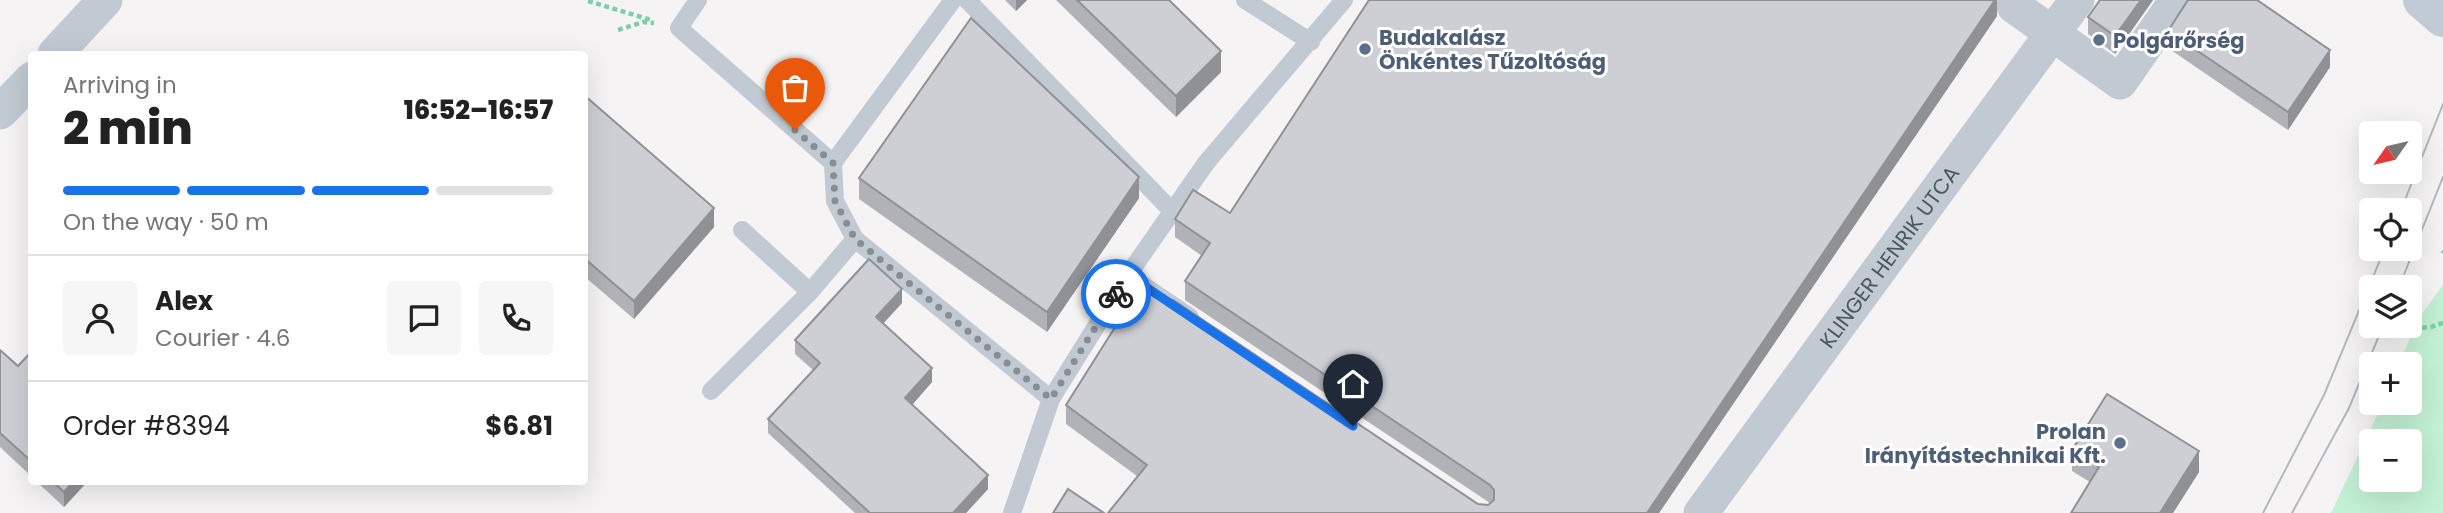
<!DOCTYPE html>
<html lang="en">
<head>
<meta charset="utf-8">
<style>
  body { margin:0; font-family:Poppins,sans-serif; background:#f6f6f6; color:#222; height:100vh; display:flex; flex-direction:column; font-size:26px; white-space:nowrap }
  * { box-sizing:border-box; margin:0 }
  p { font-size:23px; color:#767676 }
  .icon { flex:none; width:38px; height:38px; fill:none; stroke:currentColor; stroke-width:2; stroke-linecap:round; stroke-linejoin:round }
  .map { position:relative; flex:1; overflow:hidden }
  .drawer { position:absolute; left:28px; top:51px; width:560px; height:434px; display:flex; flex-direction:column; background:#fff; border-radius:7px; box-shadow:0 7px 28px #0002 }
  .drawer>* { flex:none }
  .needle { width:46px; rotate:236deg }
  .fabs { position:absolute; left:2359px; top:121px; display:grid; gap:14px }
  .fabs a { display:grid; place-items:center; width:63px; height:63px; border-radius:7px; background:#fff; box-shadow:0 7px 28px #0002; font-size:35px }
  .pin { position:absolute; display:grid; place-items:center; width:60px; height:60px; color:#fff; margin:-72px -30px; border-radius:50% 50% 50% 0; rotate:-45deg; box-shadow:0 0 7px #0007 }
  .pin .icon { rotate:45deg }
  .courier { position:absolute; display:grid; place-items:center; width:70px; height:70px; margin:-35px; border:5px solid #1a73e8; border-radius:50%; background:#fff; color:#222; box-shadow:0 2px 9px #0007 }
  .overview em { font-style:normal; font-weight:800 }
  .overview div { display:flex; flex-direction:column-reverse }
  .overview { display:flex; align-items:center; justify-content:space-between; height:119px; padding:0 35px }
  h1 { font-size:46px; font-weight:800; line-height:52px }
  .bar { display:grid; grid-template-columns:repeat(4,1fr); gap:10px 7px; align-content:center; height:84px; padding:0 35px }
  .bar i { height:9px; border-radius:5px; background:#e0e0e0 }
  .bar .selected { background:#1a73e8 }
  .bar p { grid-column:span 4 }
  .line { display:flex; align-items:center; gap:18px; padding:0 35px; border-top:2px solid #e0e0e0 }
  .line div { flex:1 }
  .round { display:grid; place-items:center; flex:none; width:74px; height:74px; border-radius:7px; background:#f6f6f6 }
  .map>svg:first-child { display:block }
  .green { fill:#c3f1d5; fill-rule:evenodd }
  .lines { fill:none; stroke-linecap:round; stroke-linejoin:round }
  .path { stroke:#7ad0a6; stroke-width:4.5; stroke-dasharray:5 3.5; stroke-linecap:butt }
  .service { stroke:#c1cad2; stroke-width:18 }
  .minor { stroke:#c1cad2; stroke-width:35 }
  .secondary { stroke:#c1cbd6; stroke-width:38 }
  .tram { stroke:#b5b8bd; stroke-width:2 }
  .wall { fill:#b0b2b7 }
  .shaded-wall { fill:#909195 }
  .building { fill:#cdcfd5; stroke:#909195; stroke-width:2 }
  .done { stroke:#868d94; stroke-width:7; stroke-dasharray:0 12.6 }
  .route { stroke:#1a73e8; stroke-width:9 }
  .service-dot { fill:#5c6f8a; stroke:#fff; stroke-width:2.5 }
  .labels { text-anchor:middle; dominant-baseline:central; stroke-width:6; stroke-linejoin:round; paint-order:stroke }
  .service-label { font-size:21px; font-weight:bold; fill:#4e5e75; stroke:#fff; text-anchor:start }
  .street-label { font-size:21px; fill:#4a5661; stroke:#fff }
</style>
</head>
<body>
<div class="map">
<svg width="2443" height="513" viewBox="0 0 2443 513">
  <rect width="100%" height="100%" fill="#f5f3f3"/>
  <path class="green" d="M 2443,285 L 2443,513 L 2331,513 L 2383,403 L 2410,402 L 2410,364 L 2399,364 L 2417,321 ZM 2371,441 L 2410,441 L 2410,480 L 2371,480 Z"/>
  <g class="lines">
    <path class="path" d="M 588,1 L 651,20
      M 618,30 L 643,22 L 654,23
      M 2442,251 L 2443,252
      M 2405,329 L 2431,327 L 2443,323"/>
    <path class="service" d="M 698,0 L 679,28 L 833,163
      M 967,0 L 1172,211
      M 1245,0 L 1311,42
      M 742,230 L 810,292 L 855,239 L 1051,399 L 1012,513
      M 855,239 L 835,201 L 833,163 L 953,0
      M 1128,275 L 1190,317
      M 711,391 L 810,292
      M 1051,399 L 1128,275 L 1206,163 L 1344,0"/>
    <g class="minor">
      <path d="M 2014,6 L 2120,82 L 2177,0"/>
      <path d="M 55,54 L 105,0"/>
      <path d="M 0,112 L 32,79"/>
      <path id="s1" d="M 1701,513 L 2077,0"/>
    </g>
    <path class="secondary" d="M 2422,0 L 2443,18"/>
    <path class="tram" d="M 2401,210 L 2443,104
      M 2399,287 L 2443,177
      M 2263,513 L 2324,395 L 2385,248
      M 2292,513 L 2349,408 L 2383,326"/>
  </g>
  <path class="wall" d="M 1005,0 L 1027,0 L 1016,11 Z
    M 1056,0 L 1169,0 L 1221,72 L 1176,117 Z
    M 1997,0 L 1997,16 L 1659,513 L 1108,513 L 1137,476 L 1066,424 L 1066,405 L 1169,306 L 1478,504 L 1488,505 L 1490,503 L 1185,300 L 1185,281 L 1202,256 L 1175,237 L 1175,219 L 1230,213 Z
    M 2100,0 L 2153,0 L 2115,54 L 2088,34 L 2088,17 Z
    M 2168,31 L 2330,67 L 2288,130 L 2168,48 Z
    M 584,95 L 714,227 L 634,319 L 584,276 Z
    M 859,178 L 1139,198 L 1047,332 L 859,199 Z
    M 902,303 L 883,324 L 932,382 L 912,405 L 988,489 L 966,513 L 855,513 L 768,433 L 768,419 L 813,370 L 795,354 L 795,340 Z
    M 0,350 L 18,366 L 32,351 L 32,477 L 0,447 Z
    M 2072,450 L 2199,472 L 2173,513 L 2071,513 L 2090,482 L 2072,471 Z
    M 36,481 L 88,481 L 64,507 Z"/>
  <path class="shaded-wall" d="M 1016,0 L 1027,0 L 1016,11 Z
    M 1995,0 L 1997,0 L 1997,16 L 1659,513 L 1647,513 Z
    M 2141,0 L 2153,0 L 2115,54 L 2115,36 Z
    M 2330,50 L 2330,67 L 2288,130 L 2288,112 Z
    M 1221,51 L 1221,72 L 1176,117 L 1176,96 Z
    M 1139,177 L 1139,198 L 1047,332 L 1047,312 Z
    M 714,208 L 714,227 L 634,319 L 634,301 Z
    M 902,289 L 902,303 L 876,331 L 876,317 Z
    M 932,368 L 932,382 L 905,413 L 905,398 Z
    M 2199,451 L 2199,472 L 2173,513 L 2160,513 Z
    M 988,475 L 988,489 L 966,513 L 953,513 Z
    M 74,481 L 88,481 L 64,507 L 64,492 Z"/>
  <path class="building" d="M 1077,0 L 1169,0 L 1221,51 L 1176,96 Z
    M 1369,0 L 1995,0 L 1647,513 L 1108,513 L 1147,465 L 1066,405 L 1141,286 L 1169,306 L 1173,300 L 1478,504 L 1488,505 L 1494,500 L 1494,490 L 1490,485 L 1185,281 L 1210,243 L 1175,219 L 1193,190 L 1230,213 Z
    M 2100,0 L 2141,0 L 2115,36 L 2088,17 Z
    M 2188,0 L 2257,0 L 2330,50 L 2288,112 L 2168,31 Z
    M 971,18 L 1139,177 L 1047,312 L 859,178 Z
    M 584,95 L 714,208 L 634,301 L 584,258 Z
    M 869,259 L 902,289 L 876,317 L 932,368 L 905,398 L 988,475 L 953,513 L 870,513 L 768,419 L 820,363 L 795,340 Z
    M 0,350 L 18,366 L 32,351 L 32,462 L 0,433 Z
    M 2107,394 L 2199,451 L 2160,513 L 2071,513 L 2099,467 L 2072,450 Z
    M 52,481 L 74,481 L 64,492 Z
    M 1068,489 L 1104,513 L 1053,513 Z"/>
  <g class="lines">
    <path class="done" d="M 795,130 L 833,163 L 835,201 L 855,239 L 1051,399 L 1116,294"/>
    <path class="route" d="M 1116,294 L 1128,275 L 1353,426"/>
  </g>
  <g class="service-dot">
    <circle cx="2099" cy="40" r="7"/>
    <circle cx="1365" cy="49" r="7"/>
    <circle cx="2120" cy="443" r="7"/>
  </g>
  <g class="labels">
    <g class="service-label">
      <text x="1379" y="37">Budakalász<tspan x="1379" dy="24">Önkéntes Tűzoltóság</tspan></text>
      <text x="2113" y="40">Polgárőrség</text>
      <text x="2106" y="431" text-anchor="end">Prolan<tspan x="2106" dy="24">Irányítástechnikai Kft.</tspan></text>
    </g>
    <g class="street-label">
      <text stroke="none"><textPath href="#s1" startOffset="318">KLINGER HENRIK UTCA</textPath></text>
    </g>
  </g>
</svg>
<div class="fabs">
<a><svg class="needle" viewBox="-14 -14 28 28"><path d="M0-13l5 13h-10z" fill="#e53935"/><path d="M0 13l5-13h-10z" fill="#767676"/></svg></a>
<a><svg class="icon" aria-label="locate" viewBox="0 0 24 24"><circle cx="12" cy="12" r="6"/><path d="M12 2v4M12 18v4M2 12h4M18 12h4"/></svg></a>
<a><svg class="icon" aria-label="layers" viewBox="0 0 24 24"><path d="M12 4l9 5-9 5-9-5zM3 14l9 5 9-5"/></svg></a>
<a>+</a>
<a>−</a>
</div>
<div class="pin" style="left:795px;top:130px;background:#ea580c"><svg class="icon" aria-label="bag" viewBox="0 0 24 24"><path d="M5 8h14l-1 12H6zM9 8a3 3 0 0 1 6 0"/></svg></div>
<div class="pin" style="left:1353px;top:426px;background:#1f2937"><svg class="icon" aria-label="home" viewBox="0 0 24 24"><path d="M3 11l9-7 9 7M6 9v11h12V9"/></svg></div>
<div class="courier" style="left:1116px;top:294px"><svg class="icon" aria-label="bike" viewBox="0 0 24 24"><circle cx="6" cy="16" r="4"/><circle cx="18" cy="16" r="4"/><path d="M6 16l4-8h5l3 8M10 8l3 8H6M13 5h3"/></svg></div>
<section class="drawer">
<div class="overview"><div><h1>2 min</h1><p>Arriving in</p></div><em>16:52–16:57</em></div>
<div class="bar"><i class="selected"></i><i class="selected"></i><i class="selected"></i><i></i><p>On the way · 50 m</p></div>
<div class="line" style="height:126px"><a class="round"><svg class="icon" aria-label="person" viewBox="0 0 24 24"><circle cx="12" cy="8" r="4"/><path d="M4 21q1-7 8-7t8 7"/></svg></a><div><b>Alex</b><p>Courier · 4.6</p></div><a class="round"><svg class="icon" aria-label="chat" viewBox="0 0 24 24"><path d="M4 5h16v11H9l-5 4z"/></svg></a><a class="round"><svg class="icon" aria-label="phone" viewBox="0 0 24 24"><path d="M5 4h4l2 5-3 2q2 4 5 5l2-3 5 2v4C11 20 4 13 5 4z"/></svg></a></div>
<div class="line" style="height:91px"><div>Order #8394</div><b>$6.81</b></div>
</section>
</div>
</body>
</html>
